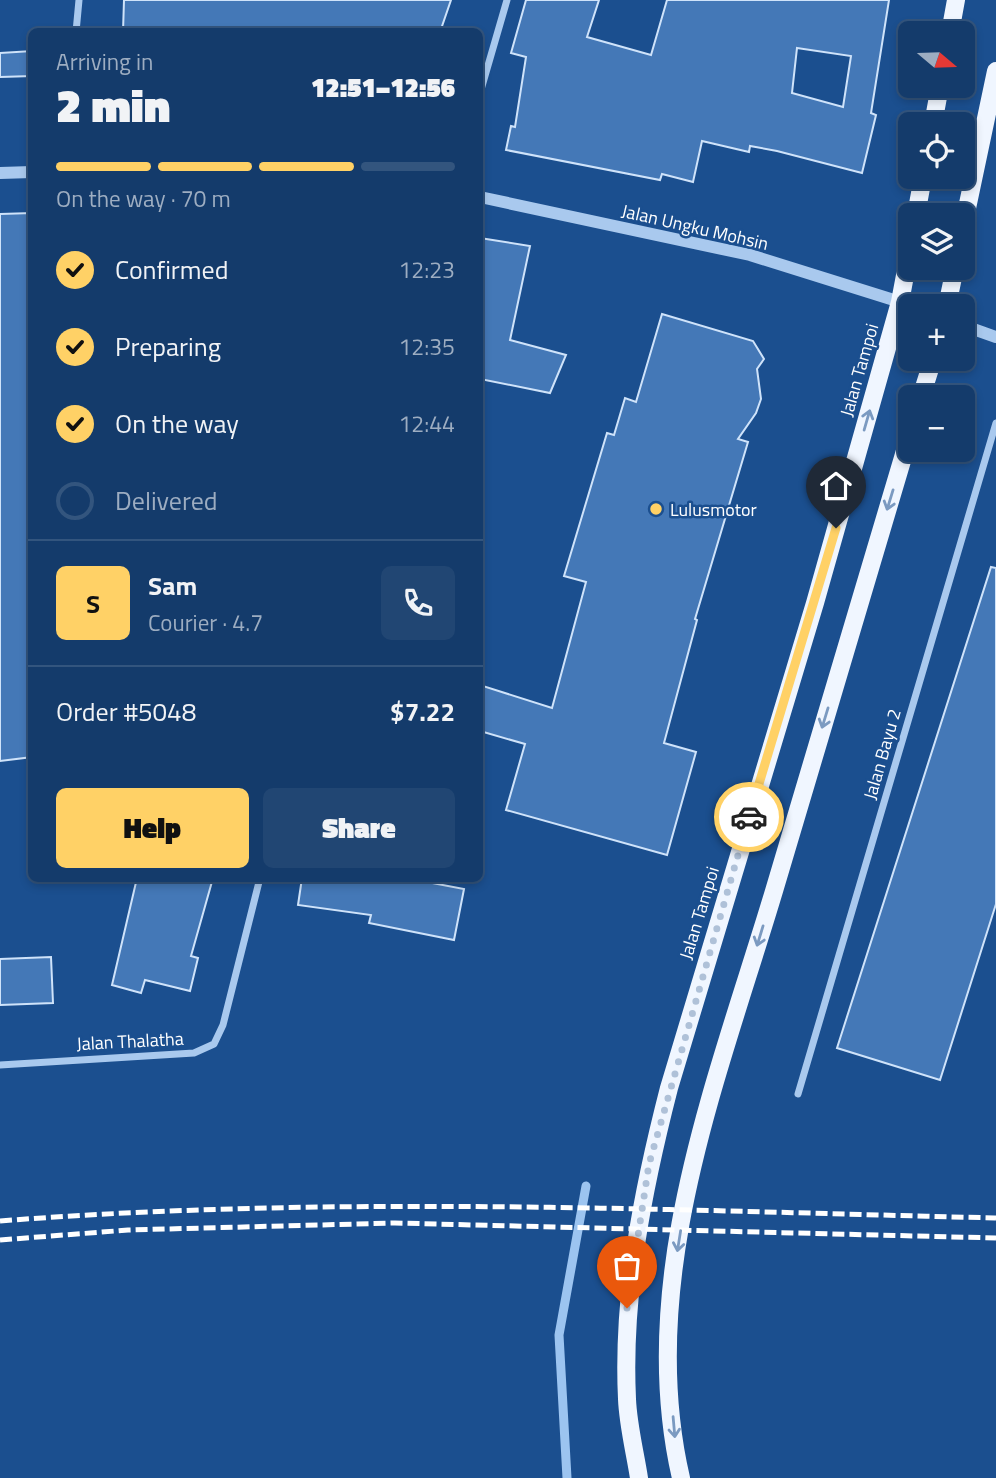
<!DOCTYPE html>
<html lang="en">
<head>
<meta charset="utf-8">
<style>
  body { margin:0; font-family:"Titillium Web",sans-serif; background:#214673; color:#f1f3f6; height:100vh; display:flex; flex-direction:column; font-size:26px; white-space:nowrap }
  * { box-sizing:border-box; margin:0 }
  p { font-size:23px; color:#9dadc1 }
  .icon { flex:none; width:38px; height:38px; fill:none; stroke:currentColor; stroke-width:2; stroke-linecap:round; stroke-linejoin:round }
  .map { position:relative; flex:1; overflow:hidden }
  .sheet { position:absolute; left:28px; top:28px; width:455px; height:854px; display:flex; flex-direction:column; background:#143b6b; border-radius:10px; box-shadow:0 4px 10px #0003,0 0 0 2px #33557e }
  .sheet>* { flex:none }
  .needle { width:46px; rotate:109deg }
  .tools { position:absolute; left:898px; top:21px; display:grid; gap:14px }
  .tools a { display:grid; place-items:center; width:77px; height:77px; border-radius:10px; background:#143b6b; box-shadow:0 4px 10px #0003,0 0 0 2px #33557e; font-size:35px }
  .pin { position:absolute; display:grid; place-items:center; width:60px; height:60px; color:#fff; margin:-72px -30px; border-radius:50% 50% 50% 0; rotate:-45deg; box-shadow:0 0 7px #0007 }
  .pin .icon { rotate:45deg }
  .courier { position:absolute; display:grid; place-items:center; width:70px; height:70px; margin:-35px; border:5px solid #ffd166; border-radius:50%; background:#fff; color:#222; box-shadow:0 2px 9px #0007 }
  .headline em { font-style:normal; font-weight:800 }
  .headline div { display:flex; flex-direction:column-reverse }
  .headline { display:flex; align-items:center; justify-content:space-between; height:119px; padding:0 28px }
  h1 { font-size:46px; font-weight:800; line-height:52px }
  .bar { display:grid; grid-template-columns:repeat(4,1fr); gap:10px 7px; align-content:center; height:84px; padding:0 28px }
  .bar i { height:9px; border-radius:5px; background:#33557e }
  .bar .active { background:#ffd166 }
  .bar p { grid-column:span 4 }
  .line { display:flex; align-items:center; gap:18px; padding:0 28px; border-top:2px solid #33557e }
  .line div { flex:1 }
  .round { display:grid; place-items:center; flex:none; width:74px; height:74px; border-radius:10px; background:#214673 }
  ol { padding:0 28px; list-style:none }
  li { display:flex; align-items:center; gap:21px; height:77px }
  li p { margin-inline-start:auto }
  li .icon { padding:7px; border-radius:50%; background:#ffd166; color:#111; stroke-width:4 }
  li:last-child { color:#9dadc1 }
  li i { width:38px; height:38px; border:4px solid #33557e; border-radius:50% }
  .button { display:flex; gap:14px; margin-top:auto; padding:14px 28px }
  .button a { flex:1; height:80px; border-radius:10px; background:#ffd166; color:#111; font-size:28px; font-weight:800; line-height:80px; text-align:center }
  .button a+a { background:#214673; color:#f1f3f6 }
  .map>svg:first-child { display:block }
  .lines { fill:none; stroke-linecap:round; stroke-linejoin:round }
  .stream { stroke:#9cc4f0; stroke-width:9 }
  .building { fill:#4478b7; stroke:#cfe3fa; stroke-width:2; fill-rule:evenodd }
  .minor { stroke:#a9c9ee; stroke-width:7 }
  .tertiary { stroke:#a9c9ee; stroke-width:12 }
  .primary { stroke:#f0f6ff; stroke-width:18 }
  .rail { stroke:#fff; stroke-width:5; stroke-dasharray:12 5; stroke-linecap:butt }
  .oneway { stroke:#7b9ac1 }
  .done { stroke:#afc1d8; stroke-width:7; stroke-dasharray:0 12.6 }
  .route { stroke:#ffd166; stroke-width:9 }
  .poi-dot { fill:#ffd166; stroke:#1b4f8f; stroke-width:2.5 }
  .labels { text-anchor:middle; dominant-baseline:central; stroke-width:5; stroke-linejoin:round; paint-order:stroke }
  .street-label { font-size:18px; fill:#fff; stroke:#1b4f8f }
  .poi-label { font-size:18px; fill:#fff; stroke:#1b4f8f; text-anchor:start }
</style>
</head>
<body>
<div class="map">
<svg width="996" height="1478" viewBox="0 0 996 1478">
  <rect width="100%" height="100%" fill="#1b4f8f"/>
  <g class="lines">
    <path class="stream" d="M 567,1478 L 559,1335 L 586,1186"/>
  </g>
  <path class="building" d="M 124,0 L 451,0 L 440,32 L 123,32 Z
    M 526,0 L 599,0 L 587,37 L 651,55 L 667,0 L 889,0 L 871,113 L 876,115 L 862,173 L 777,151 L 750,146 L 749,152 L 702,141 L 693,182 L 662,174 L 660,180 L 506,150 L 511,126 L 515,127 L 526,57 L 511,53 ZM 797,48 L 851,56 L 843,107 L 792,93 Z
    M 32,51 L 32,76 L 0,77 L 0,53 Z
    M 32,213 L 32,757 L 0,761 L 0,214 Z
    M 480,238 L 530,246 L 510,340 L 566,355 L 550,393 L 480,379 Z
    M 662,314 L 753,341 L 764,359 L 757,369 L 761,399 L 756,413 L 738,439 L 748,442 L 695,619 L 697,620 L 664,743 L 696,752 L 667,855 L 506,810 L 525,744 L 480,731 L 480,685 L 552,708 L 586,582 L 564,576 L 607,433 L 614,435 L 625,398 L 636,402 Z
    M 991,567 L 996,568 L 996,904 L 940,1080 L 837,1048 Z
    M 137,878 L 213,878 L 191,956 L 198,958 L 190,991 L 145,980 L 141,993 L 112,985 Z
    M 302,878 L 406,878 L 464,889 L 454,940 L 369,923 L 371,915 L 298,905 Z
    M 51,957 L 53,1003 L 0,1005 L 0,959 Z"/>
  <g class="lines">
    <path class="minor" d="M 76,32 L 79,0
      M 480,93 L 507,0
      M 0,1065 L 194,1053 L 214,1044 L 223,1025 L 260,878
      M 798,1094 L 996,423"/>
    <path class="tertiary" d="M 0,173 L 32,172
      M 480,197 L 750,255 L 913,306
      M 962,325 L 996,337"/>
    <path class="primary" d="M 950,33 L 956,0
      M 933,124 L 940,86
      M 916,215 L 923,177
      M 962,232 L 996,71
      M 947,306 L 955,268
      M 921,397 L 933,359
      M 639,1478 C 635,1452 628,1425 627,1399 C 622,1294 643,1189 669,1088 L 815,603 L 900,302 L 910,249
      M 681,1478 C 635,1280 718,1078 774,891 C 819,739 865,587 910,434"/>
    <path class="rail" d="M 0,1221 C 332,1195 664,1210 996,1218
      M 0,1240 L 128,1230 L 395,1223 L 996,1238"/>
  </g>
  <defs><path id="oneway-shaft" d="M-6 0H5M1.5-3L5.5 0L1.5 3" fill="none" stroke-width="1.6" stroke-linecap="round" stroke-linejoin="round" transform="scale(1.75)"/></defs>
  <g class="oneway">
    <use href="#oneway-shaft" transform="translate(867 420) rotate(-74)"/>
    <use href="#oneway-shaft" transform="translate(890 500) rotate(107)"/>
    <use href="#oneway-shaft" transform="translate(825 718) rotate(107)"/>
    <use href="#oneway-shaft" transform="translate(760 936) rotate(107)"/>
    <use href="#oneway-shaft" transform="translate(679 1241) rotate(99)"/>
    <use href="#oneway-shaft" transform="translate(674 1427) rotate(85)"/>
  </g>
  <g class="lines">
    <path class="done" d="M 627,1308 L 649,1164 L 749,817"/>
    <path class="route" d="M 749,817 L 836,528"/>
  </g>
  <circle class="poi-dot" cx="656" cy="509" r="7"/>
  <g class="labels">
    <g class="street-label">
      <text transform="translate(695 227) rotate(13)">Jalan Ungku Mohsin</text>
      <text transform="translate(859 370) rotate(-74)">Jalan Tampoi</text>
      <text transform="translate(882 754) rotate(-74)">Jalan Bayu 2</text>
      <text transform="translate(699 913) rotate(-73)">Jalan Tampoi</text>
      <text transform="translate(130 1041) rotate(-3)">Jalan Thalatha</text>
    </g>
    <g class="poi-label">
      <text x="670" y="509">Lulusmotor</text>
    </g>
  </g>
</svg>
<div class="tools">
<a><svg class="needle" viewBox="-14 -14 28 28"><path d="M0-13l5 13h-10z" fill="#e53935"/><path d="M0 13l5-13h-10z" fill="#9dadc1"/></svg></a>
<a><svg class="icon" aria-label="locate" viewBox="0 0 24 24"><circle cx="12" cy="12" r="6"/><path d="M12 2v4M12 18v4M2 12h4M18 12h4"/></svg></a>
<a><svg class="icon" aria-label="layers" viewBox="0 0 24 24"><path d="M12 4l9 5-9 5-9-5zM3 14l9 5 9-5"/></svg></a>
<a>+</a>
<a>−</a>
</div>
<div class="pin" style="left:627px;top:1308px;background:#ea580c"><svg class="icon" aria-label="bag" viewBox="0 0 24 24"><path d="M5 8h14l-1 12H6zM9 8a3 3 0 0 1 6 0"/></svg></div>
<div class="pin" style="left:836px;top:528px;background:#1f2937"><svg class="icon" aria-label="home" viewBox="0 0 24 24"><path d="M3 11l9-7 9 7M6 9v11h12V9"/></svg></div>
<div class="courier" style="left:749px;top:817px"><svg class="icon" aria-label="car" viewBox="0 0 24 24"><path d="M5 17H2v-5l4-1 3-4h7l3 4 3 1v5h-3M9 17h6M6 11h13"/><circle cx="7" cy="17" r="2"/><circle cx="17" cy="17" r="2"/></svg></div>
<section class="sheet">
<div class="headline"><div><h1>2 min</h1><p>Arriving in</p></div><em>12:51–12:56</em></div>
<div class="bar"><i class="active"></i><i class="active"></i><i class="active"></i><i></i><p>On the way · 70 m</p></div>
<ol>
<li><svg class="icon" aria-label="check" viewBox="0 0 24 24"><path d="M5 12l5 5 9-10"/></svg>Confirmed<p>12:23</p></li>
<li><svg class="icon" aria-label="check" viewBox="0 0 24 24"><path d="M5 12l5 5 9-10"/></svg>Preparing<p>12:35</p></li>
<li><svg class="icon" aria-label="check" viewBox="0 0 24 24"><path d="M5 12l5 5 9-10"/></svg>On the way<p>12:44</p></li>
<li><i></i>Delivered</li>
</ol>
<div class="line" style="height:126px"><b class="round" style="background:#ffd166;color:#111">S</b><div><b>Sam</b><p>Courier · 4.7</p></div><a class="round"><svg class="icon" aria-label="phone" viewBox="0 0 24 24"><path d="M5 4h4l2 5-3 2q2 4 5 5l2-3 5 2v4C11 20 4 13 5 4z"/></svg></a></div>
<div class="line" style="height:91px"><div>Order #5048</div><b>$7.22</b></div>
<div class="button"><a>Help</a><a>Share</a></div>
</section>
</div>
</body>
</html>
